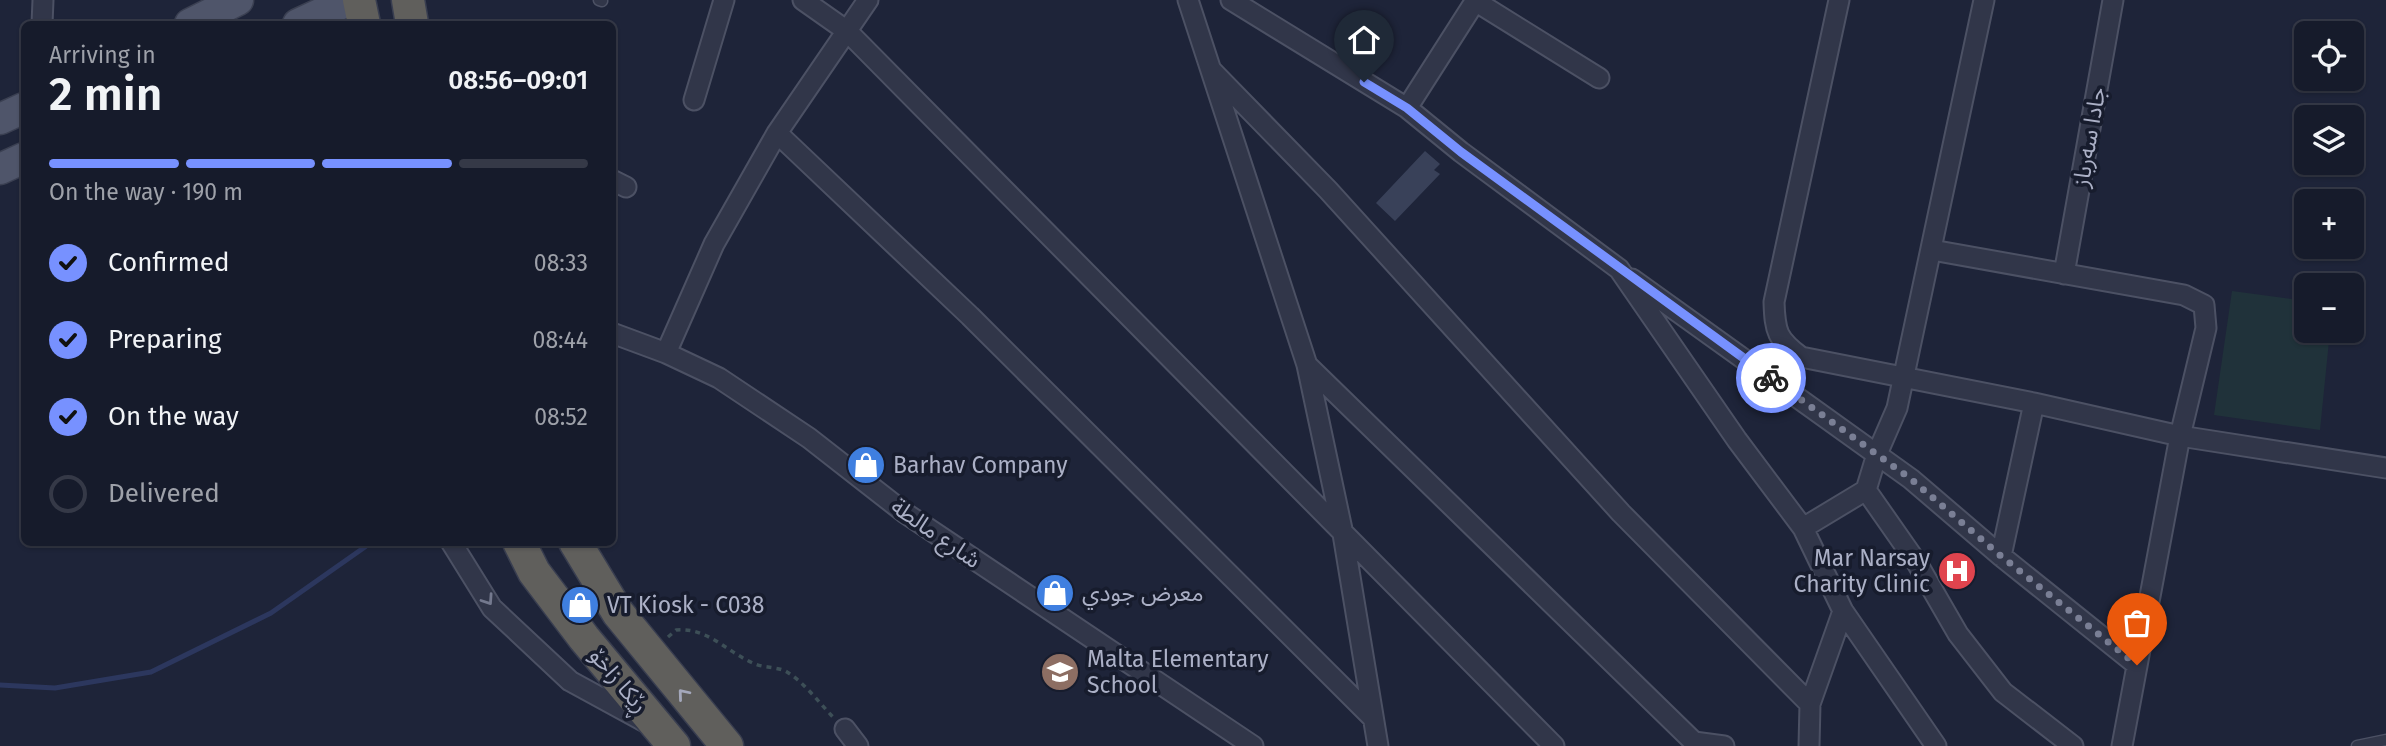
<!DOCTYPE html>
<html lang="en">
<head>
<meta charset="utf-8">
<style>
  body { margin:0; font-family:"Fira Sans","Noto Sans Arabic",sans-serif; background:#232837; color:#f1f3f6; height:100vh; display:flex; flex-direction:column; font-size:26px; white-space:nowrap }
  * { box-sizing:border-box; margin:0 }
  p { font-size:23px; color:#9ea1a9 }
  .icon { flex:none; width:38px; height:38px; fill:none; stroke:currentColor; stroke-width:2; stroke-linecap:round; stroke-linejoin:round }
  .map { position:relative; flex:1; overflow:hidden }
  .drawer { position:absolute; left:21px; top:21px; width:595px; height:525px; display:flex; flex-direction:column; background:#161b2b; border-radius:10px; box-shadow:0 2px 5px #0004,0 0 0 2px #353947 }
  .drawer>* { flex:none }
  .tools { position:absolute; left:2294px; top:21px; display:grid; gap:14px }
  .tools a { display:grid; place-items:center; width:70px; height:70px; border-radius:10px; background:#161b2b; box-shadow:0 2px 5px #0004,0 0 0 2px #353947; font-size:35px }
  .pin { position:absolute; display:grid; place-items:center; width:60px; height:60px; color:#fff; margin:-72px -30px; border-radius:50% 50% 50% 0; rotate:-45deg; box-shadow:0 0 7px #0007 }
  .pin .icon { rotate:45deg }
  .courier { position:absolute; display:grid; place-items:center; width:70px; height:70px; margin:-35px; border:5px solid #7791ff; border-radius:50%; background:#fff; color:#222; box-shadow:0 2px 9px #0007 }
  .overview em { font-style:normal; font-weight:600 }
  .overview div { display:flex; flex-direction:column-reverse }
  .overview { display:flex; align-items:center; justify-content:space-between; height:119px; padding:0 28px }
  h1 { font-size:46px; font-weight:600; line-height:52px }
  .bar { display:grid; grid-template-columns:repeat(4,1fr); gap:10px 7px; align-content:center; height:84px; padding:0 28px }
  .bar i { height:9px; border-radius:5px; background:#353947 }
  .bar .active { background:#7791ff }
  .bar p { grid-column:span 4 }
  ol { padding:0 28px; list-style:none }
  li { display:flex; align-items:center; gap:21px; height:77px }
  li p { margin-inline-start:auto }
  li .icon { padding:7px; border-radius:50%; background:#7791ff; color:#111; stroke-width:4 }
  li:last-child { color:#9ea1a9 }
  li i { width:38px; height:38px; border:4px solid #353947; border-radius:50% }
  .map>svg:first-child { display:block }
  .green { fill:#20323a }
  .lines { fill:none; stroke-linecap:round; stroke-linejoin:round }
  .stream { stroke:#2c375e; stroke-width:5 }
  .building { fill:#394159 }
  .service-casing { stroke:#4c5164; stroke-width:13 }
  .minor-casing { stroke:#4c5164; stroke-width:23 }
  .primary-casing { stroke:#3b4052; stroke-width:33 }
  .trunk-casing { stroke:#393e50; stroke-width:35 }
  .path { stroke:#3d4f57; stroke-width:3.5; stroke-dasharray:5 5; stroke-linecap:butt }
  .service { stroke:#313649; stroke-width:10 }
  .minor { stroke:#313649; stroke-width:19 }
  .primary { stroke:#4f556a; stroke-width:30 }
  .trunk { stroke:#605f5c; stroke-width:32 }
  .oneway { stroke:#74798e }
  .oneway2 { stroke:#a4a8bb }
  .done { stroke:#7a7f95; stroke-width:7; stroke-dasharray:0 12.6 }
  .route { stroke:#7791ff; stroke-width:9 }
  .labels { text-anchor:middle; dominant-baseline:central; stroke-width:7; stroke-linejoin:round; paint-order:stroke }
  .street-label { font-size:23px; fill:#abb0c6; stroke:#171c2d }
  .poi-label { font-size:23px; fill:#abb0c6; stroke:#171c2d; text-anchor:start }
</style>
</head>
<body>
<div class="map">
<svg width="2386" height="746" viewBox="0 0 2386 746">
  <rect width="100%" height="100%" fill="#1e2439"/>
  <path class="green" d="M 2232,291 L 2306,301 L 2306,331 L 2330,331 L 2320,430 L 2214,415 Z"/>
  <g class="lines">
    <path class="stream" d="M 0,685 L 55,688 L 151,672 L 271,613 L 372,542"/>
  </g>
  <path class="building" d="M 1425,151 L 1440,164 L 1434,170 L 1440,174 L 1395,221 L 1376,203 Z"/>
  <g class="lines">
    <defs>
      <path id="service" d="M 599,0 L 602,1
        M 2357,746 L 2386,740"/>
      <path id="minor" d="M 803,0 L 847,31 L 1554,746
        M 1188,0 L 1307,365 L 1343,534 L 1378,746
        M 1231,0 L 1407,108 L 1461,152 L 1619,269 L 1737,440 L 1803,528 L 1843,611 L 1810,704 L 1809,746
        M 1839,0 L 1774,302 C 1775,332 1777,339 1801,357 L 2034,403 L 2180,436 L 2386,468
        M 1475,1 L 1599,78
        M 42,24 L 43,0
        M 1212,71 L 1328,190 L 1621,513 L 1810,704
        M 694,100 L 724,0
        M 1407,108 L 1476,0
        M 777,133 L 970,316 L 1372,717
        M 612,180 L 626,187
        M 1932,250 L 2184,295 L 2204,305 L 2206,328 L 2180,436 L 2122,746
        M 2064,274 L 2113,0
        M 1632,279 L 1911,479 L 2001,556 L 2137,665
        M 612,333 L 666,353 L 719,378 L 809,438 L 905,513 L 1253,746
        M 666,353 L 714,244 L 777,133 L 868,0
        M 1307,365 L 1694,742 L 1724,746
        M 1866,490 L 1917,563 L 1958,634 L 2003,692 L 2073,746
        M 1803,528 L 1866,490 L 1877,454 L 1897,408 L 1984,0
        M 451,542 L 492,608 L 570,681 L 647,723
        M 2001,556 L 2034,403
        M 1843,611 L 1936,746
        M 845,729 L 858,746"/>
      <path id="primary" d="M 190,24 L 238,0
        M 298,24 L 350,0
        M 0,119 L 24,108
        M 0,169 L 24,158"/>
      <path id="trunk" d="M 359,0 L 364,24
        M 408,0 L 412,24
        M 519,542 L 534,572 L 584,638 L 674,746
        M 575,542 L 618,613 L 727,746"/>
    </defs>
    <use href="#service" class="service-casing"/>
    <use href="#minor" class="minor-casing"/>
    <use href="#primary" class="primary-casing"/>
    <use href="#trunk" class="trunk-casing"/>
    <path class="path" d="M 668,637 L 676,630 C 708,627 728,653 755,664 C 765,668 779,667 787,672 C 805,683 819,703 834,718"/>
    <use href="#service" class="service"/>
    <use href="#minor" class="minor"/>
    <use href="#primary" class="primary"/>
    <use href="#trunk" class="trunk"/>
  </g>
  <defs><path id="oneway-chevron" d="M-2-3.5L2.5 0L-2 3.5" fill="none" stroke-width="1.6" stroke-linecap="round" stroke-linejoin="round" transform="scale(1.75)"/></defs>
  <use class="oneway" href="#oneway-chevron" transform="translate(488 600) rotate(56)"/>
  <use class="oneway2" href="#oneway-chevron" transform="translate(683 694) rotate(-130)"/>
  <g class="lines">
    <path class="done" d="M 1771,378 L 1911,479 L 2001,556 L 2137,665"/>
    <path class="route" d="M 1364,82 L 1407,108 L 1461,152 L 1771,378"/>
  </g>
  <defs>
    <symbol id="shop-disc" viewBox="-11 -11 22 22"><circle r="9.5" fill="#3f7fe0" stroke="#171c2d"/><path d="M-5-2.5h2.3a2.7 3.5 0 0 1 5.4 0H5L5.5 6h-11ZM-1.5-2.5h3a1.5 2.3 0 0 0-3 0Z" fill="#fff"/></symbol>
    <symbol id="hospital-disc" viewBox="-11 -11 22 22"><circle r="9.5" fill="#e0444e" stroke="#171c2d"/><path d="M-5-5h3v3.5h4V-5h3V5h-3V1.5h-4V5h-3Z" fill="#fff"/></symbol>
    <symbol id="school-disc" viewBox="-11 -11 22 22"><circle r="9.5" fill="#8d6e63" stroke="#171c2d"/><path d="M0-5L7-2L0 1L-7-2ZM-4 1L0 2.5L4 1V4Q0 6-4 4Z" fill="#fff"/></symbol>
  </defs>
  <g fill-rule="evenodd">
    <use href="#shop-disc" x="844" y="443" width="44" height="44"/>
    <use href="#hospital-disc" x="1935" y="549" width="44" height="44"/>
    <use href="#shop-disc" x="1033" y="571" width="44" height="44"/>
    <use href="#shop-disc" x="558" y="583" width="44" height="44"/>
    <use href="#school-disc" x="1038" y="650" width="44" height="44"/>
  </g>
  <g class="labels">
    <g class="street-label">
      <text transform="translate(2089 137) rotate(-80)">جادا سەرباز</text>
      <text transform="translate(936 533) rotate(35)">شارع مالطة</text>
      <text transform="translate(619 680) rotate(50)">ڕێکا زاخۆ</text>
    </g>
    <g class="poi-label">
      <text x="893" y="465">Barhav Company</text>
      <text x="1930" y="558" text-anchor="end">Mar Narsay<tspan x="1930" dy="26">Charity Clinic</tspan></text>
      <text x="1082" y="593">معرض جودي</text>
      <text x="607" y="605">VT Kiosk - C038</text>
      <text x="1087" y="659">Malta Elementary<tspan x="1087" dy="26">School</tspan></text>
    </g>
  </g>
</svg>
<div class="tools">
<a><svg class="icon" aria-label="locate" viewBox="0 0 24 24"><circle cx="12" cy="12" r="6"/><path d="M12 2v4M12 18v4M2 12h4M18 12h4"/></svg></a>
<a><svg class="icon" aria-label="layers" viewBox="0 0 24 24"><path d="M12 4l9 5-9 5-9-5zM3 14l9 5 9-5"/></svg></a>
<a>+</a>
<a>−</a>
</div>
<div class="pin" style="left:2137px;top:665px;background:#ea580c"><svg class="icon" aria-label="bag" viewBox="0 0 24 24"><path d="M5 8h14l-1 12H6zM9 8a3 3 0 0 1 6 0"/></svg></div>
<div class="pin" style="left:1364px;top:82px;background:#1f2937"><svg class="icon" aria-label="home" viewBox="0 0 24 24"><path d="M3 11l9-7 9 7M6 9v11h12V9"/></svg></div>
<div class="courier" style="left:1771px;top:378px"><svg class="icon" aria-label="bike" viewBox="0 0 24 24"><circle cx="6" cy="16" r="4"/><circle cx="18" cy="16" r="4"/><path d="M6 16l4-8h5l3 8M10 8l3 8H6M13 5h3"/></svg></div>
<section class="drawer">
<div class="overview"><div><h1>2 min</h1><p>Arriving in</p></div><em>08:56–09:01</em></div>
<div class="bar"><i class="active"></i><i class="active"></i><i class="active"></i><i></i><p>On the way · 190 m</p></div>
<ol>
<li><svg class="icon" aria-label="check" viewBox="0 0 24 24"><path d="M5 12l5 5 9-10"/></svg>Confirmed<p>08:33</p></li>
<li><svg class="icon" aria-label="check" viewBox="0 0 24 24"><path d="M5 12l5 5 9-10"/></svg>Preparing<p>08:44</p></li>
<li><svg class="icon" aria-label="check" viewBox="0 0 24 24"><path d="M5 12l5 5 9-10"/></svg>On the way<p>08:52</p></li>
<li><i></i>Delivered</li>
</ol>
</section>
</div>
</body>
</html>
